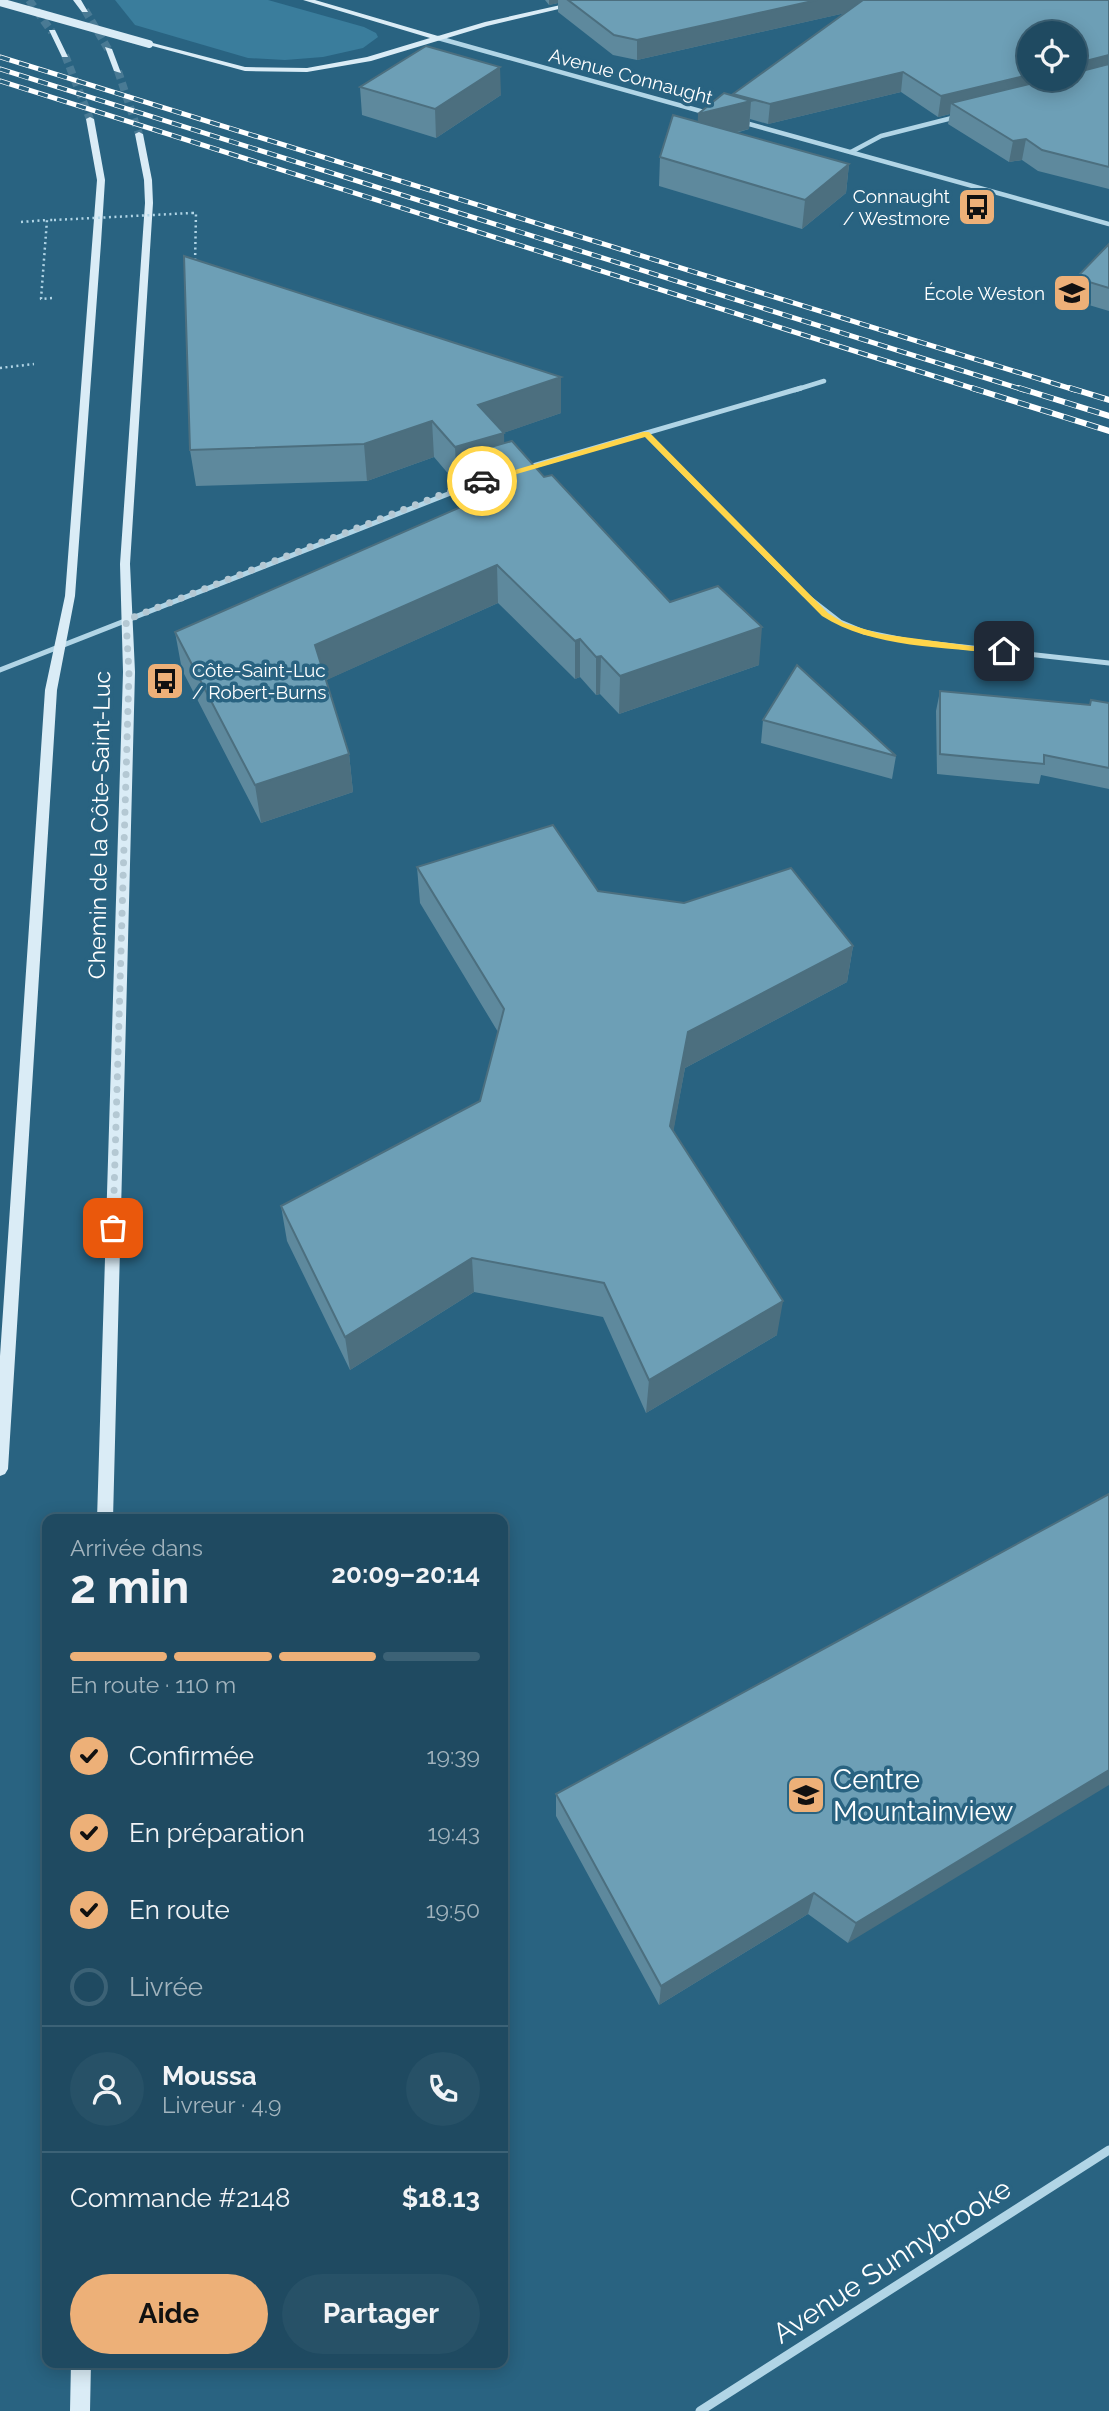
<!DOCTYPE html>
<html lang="fr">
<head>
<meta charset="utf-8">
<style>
  body { margin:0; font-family:Raleway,sans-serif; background:#275167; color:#f1f3f6; height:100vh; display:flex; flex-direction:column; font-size:26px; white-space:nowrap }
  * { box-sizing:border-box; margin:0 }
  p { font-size:23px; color:#a1b3bd }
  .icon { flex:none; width:38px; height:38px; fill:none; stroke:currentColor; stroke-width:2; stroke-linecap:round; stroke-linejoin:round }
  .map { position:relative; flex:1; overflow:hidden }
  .details { position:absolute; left:42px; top:1514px; width:466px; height:854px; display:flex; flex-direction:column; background:#1f4a61; border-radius:14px; box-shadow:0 4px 18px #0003,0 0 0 2px #3c6276 }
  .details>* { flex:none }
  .tools { position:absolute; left:1017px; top:21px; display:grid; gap:14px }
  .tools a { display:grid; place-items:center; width:70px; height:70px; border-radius:50%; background:#1f4a61; box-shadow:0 4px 18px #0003,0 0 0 2px #3c6276; font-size:35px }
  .pin { position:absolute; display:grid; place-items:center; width:60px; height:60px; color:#fff; margin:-30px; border-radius:14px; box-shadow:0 4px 10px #0006 }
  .courier { position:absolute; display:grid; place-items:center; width:70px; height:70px; margin:-35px; border:5px solid #ffd54a; border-radius:50%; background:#fff; color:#222; box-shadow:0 2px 9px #0007 }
  .overview em { font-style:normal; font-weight:700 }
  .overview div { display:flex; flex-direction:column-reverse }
  .overview { display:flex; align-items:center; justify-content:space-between; height:119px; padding:0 28px }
  h1 { font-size:46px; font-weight:700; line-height:52px }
  .bar { display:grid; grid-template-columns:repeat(4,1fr); gap:10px 7px; align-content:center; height:84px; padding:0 28px }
  .bar i { height:9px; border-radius:5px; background:#3c6276 }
  .bar .selected { background:#edb078 }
  .bar p { grid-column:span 4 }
  .line { display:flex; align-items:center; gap:18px; padding:0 28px; border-top:2px solid #3c6276 }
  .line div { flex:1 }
  .round { display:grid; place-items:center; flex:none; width:74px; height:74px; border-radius:37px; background:#275167 }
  ol { padding:0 28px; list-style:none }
  li { display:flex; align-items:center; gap:21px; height:77px }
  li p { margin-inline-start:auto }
  li .icon { padding:7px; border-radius:50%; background:#edb078; color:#111; stroke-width:4 }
  li:last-child { color:#a1b3bd }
  li i { width:38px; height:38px; border:4px solid #3c6276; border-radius:50% }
  .action { display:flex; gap:14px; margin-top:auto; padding:14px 28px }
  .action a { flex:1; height:80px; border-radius:42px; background:#edb078; color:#111; font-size:28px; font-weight:700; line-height:80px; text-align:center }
  .action a+a { background:#275167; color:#f1f3f6 }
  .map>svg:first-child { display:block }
  .green { fill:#3a7d9c }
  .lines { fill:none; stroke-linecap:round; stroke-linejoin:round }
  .secondary-tunnel { stroke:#497a94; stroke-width:8; stroke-dasharray:8 4.5; stroke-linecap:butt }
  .path { stroke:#b1d5e6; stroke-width:2.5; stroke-dasharray:2 3.5; stroke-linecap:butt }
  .street-far2 { stroke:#b1d5e6; stroke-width:4.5 }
  .street-far1 { stroke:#b1d5e6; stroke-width:5 }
  .street { stroke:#b1d5e6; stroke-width:9 }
  .secondary { fill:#daecf6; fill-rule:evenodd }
  .rail-far1-casing { stroke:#fff; stroke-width:5 }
  .rail-casing { stroke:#fff; stroke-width:6 }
  .rail-far1 { stroke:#296381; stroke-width:3.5; stroke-dasharray:10; stroke-linecap:butt }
  .rail { stroke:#296381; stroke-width:4.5; stroke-dasharray:12; stroke-linecap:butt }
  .path-bridge { stroke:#b1d5e6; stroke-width:2.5; stroke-dasharray:2 3.5; stroke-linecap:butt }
  .secondary-bridge { stroke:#daecf6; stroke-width:8 }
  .wall { fill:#5e899d }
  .shaded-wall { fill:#4c6f7f }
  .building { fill:#6d9fb6; stroke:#4c6f7f; stroke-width:2 }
  .route { fill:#ffd54a }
  .done { stroke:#b4c8d3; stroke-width:7; stroke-dasharray:0 12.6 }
  .labels { text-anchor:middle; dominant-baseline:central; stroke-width:7; stroke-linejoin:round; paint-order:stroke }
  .far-street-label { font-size:19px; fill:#fff; stroke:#296381 }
  .far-poi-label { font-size:19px; fill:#fff; stroke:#296381; text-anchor:end }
  .street-label { font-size:23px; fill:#fff; stroke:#296381 }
  .near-poi-label { font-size:28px; fill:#fff; stroke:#296381; text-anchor:start }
  .near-street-label { font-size:28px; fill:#fff; stroke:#296381 }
</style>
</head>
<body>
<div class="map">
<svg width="1109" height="2411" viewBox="0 0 1109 2411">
  <rect width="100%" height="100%" fill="#296381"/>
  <path class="green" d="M 115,0 L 268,0 L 364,27 L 376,33 L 378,37 L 363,48 L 323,57 L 285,60 L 248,58 L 135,25 Z"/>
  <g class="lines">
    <path class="secondary-tunnel" d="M 29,0 L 52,32
      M 85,10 L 108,49
      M 65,55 L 90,119
      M 118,71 L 139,134"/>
    <path class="path" d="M 192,213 L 196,213 L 195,264
      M 21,222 L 47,220
      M 52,298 L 41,299 L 47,220 L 54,220
      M 0,368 L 34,364"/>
    <path class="street-far2" d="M 438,38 L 711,114
      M 742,122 L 1109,224
      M 851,152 L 881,136 L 956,117
      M 795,390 L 824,381"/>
    <path class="street-far1" d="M 646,434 L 804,594 L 840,622 L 864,632 L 909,641 L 1109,663
      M 526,468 L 801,388
      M 0,670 L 471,485"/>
    <path class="street" d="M 700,2411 L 1109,2150"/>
    <path class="secondary" d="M 73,0 L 81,0 L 88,12 L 82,12 Z
      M 303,0 L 315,0 L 438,36 L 485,22 L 583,0 L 597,0 L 487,26 L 371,61 L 307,72 L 245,71 L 145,44 L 149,42 L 245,67 L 307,68 L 367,57 L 430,38 Z
      M 49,30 L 55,30 L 68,57 L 62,57 Z
      M 105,47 L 112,49 L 121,73 L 114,71 Z
      M 90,117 L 94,119 L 105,180 L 101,243 L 75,596 L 57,690 L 8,1469 L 5,1474 L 0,1476 L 0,1356 L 45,690 L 65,596 L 97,180 L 86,119 Z
      M 139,132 L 143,134 L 152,180 L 153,203 L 130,564 L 135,672 L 113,1519 L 97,1519 L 123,672 L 120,564 L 145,203 L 144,180 L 135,134 Z
      M 71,2362 L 91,2362 L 90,2411 L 70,2411 Z"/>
    <defs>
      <path id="rail-far1" d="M 0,57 L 1075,390
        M 0,69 L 1024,390
        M 0,81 L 978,390"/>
      <path id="rail" d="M 972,388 L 1109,431
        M 1019,388 L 1109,416
        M 1070,388 L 1109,400"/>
    </defs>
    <use href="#rail-far1" class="rail-far1-casing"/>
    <use href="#rail" class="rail-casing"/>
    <use href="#rail-far1" class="rail-far1"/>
    <use href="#rail" class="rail"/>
    <path class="path-bridge" d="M 54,220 L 192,213"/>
    <path class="secondary-bridge" d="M 0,2 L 149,44"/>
  </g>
  <path class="wall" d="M 545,0 L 1109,0 L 1109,189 L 1038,171 L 1022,160 L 1009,162 L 948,124 L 950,114 L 938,117 L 901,92 L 768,124 L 750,119 L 749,129 L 736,133 L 849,164 L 846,193 L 802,229 L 659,186 L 660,157 L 698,122 L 733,96 L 733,94 L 845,13 L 637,60 L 613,55 L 558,12 L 558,3 L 549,5 Z
    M 360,87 L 501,95 L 436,138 L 362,115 Z
    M 1109,244 L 1109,311 L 1072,300 L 1076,278 Z
    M 184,256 L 561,413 L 503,433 L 504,443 L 544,477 L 670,602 L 759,665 L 619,714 L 600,694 L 596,695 L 580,677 L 575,679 L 498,603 L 326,680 L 349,754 L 353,792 L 261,823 L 182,670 L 175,632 L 472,502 L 464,493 L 464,482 L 457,484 L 434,457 L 367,481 L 196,486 L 190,450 Z
    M 940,691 L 1090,705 L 1109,703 L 1109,789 L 1041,775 L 1039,784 L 937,774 L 936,711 Z
    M 763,720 L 896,756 L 892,779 L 761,743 Z
    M 417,867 L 598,891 L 853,946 L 847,982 L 685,1068 L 673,1131 L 777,1335 L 646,1413 L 603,1317 L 474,1292 L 350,1370 L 287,1241 L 281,1206 L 480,1101 L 498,1032 L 420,903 Z
    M 1109,1494 L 848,1943 L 808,1914 L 659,2005 L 556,1816 L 556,1794 Z"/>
  <path class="shaded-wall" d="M 549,0 L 558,0 L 558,3 L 549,5 Z
    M 817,0 L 881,0 L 881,5 L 637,60 L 637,40 Z
    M 1109,55 L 1109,74 L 951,103 L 950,114 L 938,117 L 941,96 L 1029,75 L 1029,79 L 1074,79 L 1074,64 Z
    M 500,67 L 501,95 L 436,138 L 435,109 Z
    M 903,72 L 901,92 L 768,124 L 770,104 Z
    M 751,101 L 749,129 L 697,142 L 698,114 Z
    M 1026,139 L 1022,160 L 1009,162 L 1013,141 Z
    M 849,164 L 846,193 L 802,229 L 805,200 Z
    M 561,377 L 561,413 L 495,436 L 504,433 L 505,470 L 463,455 L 464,482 L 457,484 L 455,447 L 478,405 Z
    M 432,421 L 434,457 L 367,481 L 364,444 Z
    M 497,565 L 498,603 L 320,683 L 315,645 Z
    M 762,627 L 759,665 L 619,714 L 620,676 Z
    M 580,639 L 580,677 L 575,679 L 575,641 Z
    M 601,656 L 600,694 L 596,695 L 596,657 Z
    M 349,754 L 353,792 L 261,823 L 255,785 Z
    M 853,946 L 847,982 L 685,1068 L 668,1161 L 670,1126 L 688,1032 Z
    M 472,1258 L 474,1292 L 350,1370 L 345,1337 Z
    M 783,1301 L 777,1335 L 646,1413 L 649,1380 Z
    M 1109,1770 L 1109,1785 L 848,1943 L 856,1923 Z
    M 814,1893 L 808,1914 L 659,2005 L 661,1986 Z"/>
  <path class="building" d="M 568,0 L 817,0 L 637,40 L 614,35 Z
    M 863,0 L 1109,0 L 1109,55 L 1074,64 L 1074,33 L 1029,33 L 1029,75 L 941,96 L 903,72 L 770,104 L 733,94 Z
    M 426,46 L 500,67 L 435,109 L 360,87 Z
    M 1109,64 L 1109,167 L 1042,150 L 1026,139 L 1013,141 L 951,103 L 1050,79 L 1074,79 L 1074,73 Z
    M 724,93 L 751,101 L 698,114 Z
    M 673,115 L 849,164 L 805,200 L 660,157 Z
    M 1109,244 L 1109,288 L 1076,278 Z
    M 184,256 L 561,377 L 478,405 L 504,433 L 455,447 L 432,421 L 364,444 L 190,450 Z
    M 512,441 L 544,477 L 552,475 L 670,602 L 718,586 L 762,627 L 620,676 L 601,656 L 596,657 L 580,639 L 575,641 L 497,565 L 315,645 L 349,754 L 255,785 L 175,632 L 495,492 L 463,455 Z
    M 797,665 L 896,756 L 763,720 Z
    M 940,691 L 1090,705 L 1091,700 L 1109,703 L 1109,768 L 1044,755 L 1044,764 L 940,754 Z
    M 553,825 L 598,891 L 684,903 L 791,868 L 853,946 L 688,1032 L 670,1126 L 783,1301 L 649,1380 L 604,1283 L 472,1258 L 345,1337 L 281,1206 L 480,1101 L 504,1009 L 417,867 Z
    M 1109,1494 L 1109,1770 L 856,1923 L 814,1893 L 661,1986 L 556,1794 Z"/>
  <path class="route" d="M 643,432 L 649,432 L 828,613 L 844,623 L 881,634 L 1009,651 L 1004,654 C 947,647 871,648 822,616 L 645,437 L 485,483 L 478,481 Z"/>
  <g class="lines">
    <path class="done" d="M 113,1228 L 129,672 L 126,620 L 445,493 L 482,481"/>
  </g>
  <defs>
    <symbol id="bus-square" viewBox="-11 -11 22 22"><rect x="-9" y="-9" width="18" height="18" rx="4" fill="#edb078" stroke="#296381"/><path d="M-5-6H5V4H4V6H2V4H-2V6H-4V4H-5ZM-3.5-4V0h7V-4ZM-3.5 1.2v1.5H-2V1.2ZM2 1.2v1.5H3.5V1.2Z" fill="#111"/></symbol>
    <symbol id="school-square" viewBox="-11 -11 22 22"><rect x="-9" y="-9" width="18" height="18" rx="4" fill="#edb078" stroke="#296381"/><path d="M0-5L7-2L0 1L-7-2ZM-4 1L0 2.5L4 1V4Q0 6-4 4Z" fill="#111"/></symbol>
  </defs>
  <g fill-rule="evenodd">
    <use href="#bus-square" x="955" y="185" width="44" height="44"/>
    <use href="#school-square" x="1050" y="271" width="44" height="44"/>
    <use href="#bus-square" x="143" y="659" width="44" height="44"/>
    <use href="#school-square" x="784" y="1773" width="44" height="44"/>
  </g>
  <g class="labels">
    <g class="far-street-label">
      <text transform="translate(631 76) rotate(15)">Avenue Connaught</text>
    </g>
    <g class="far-poi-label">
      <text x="950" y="196">Connaught<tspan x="950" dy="22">/ Westmore</tspan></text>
      <text x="1045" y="293">École Weston</text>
      <text x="192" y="670" text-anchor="start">Côte-Saint-Luc<tspan x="192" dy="22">/ Robert-Burns</tspan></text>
    </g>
    <g class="street-label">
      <text transform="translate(99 825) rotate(-89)">Chemin de la Côte-Saint-Luc</text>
    </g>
    <g class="near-poi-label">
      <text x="833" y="1779">Centre<tspan x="833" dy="32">Mountainview</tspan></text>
    </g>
    <g class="near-street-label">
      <text transform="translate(892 2261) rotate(-33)">Avenue Sunnybrooke</text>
    </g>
  </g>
</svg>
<div class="tools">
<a><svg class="icon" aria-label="locate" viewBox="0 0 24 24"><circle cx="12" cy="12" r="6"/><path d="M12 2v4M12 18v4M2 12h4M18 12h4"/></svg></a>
</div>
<div class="pin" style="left:113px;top:1228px;background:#ea580c"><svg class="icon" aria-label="bag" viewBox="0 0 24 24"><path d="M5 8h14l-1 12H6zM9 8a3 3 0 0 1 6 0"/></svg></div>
<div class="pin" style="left:1004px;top:651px;background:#1f2937"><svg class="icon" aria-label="home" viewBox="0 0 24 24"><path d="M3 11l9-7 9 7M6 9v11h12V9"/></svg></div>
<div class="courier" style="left:482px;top:481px"><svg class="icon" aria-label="car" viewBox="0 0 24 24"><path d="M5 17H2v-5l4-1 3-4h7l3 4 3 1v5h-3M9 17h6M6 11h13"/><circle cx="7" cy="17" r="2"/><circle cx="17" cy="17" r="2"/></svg></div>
<section class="details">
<div class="overview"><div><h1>2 min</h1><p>Arrivée dans</p></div><em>20:09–20:14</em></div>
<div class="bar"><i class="selected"></i><i class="selected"></i><i class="selected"></i><i></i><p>En route · 110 m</p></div>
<ol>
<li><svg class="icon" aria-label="check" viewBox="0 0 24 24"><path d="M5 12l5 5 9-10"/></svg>Confirmée<p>19:39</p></li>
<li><svg class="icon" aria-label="check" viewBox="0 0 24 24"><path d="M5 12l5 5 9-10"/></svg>En préparation<p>19:43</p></li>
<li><svg class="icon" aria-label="check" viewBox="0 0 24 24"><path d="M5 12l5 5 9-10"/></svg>En route<p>19:50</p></li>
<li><i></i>Livrée</li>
</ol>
<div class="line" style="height:126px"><a class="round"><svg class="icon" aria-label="person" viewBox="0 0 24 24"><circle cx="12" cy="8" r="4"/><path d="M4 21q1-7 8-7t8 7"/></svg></a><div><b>Moussa</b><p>Livreur · 4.9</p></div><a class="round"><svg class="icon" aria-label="phone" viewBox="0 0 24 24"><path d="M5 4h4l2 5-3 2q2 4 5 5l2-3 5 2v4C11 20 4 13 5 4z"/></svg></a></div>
<div class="line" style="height:91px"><div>Commande #2148</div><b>$18.13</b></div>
<div class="action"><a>Aide</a><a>Partager</a></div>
</section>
</div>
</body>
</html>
